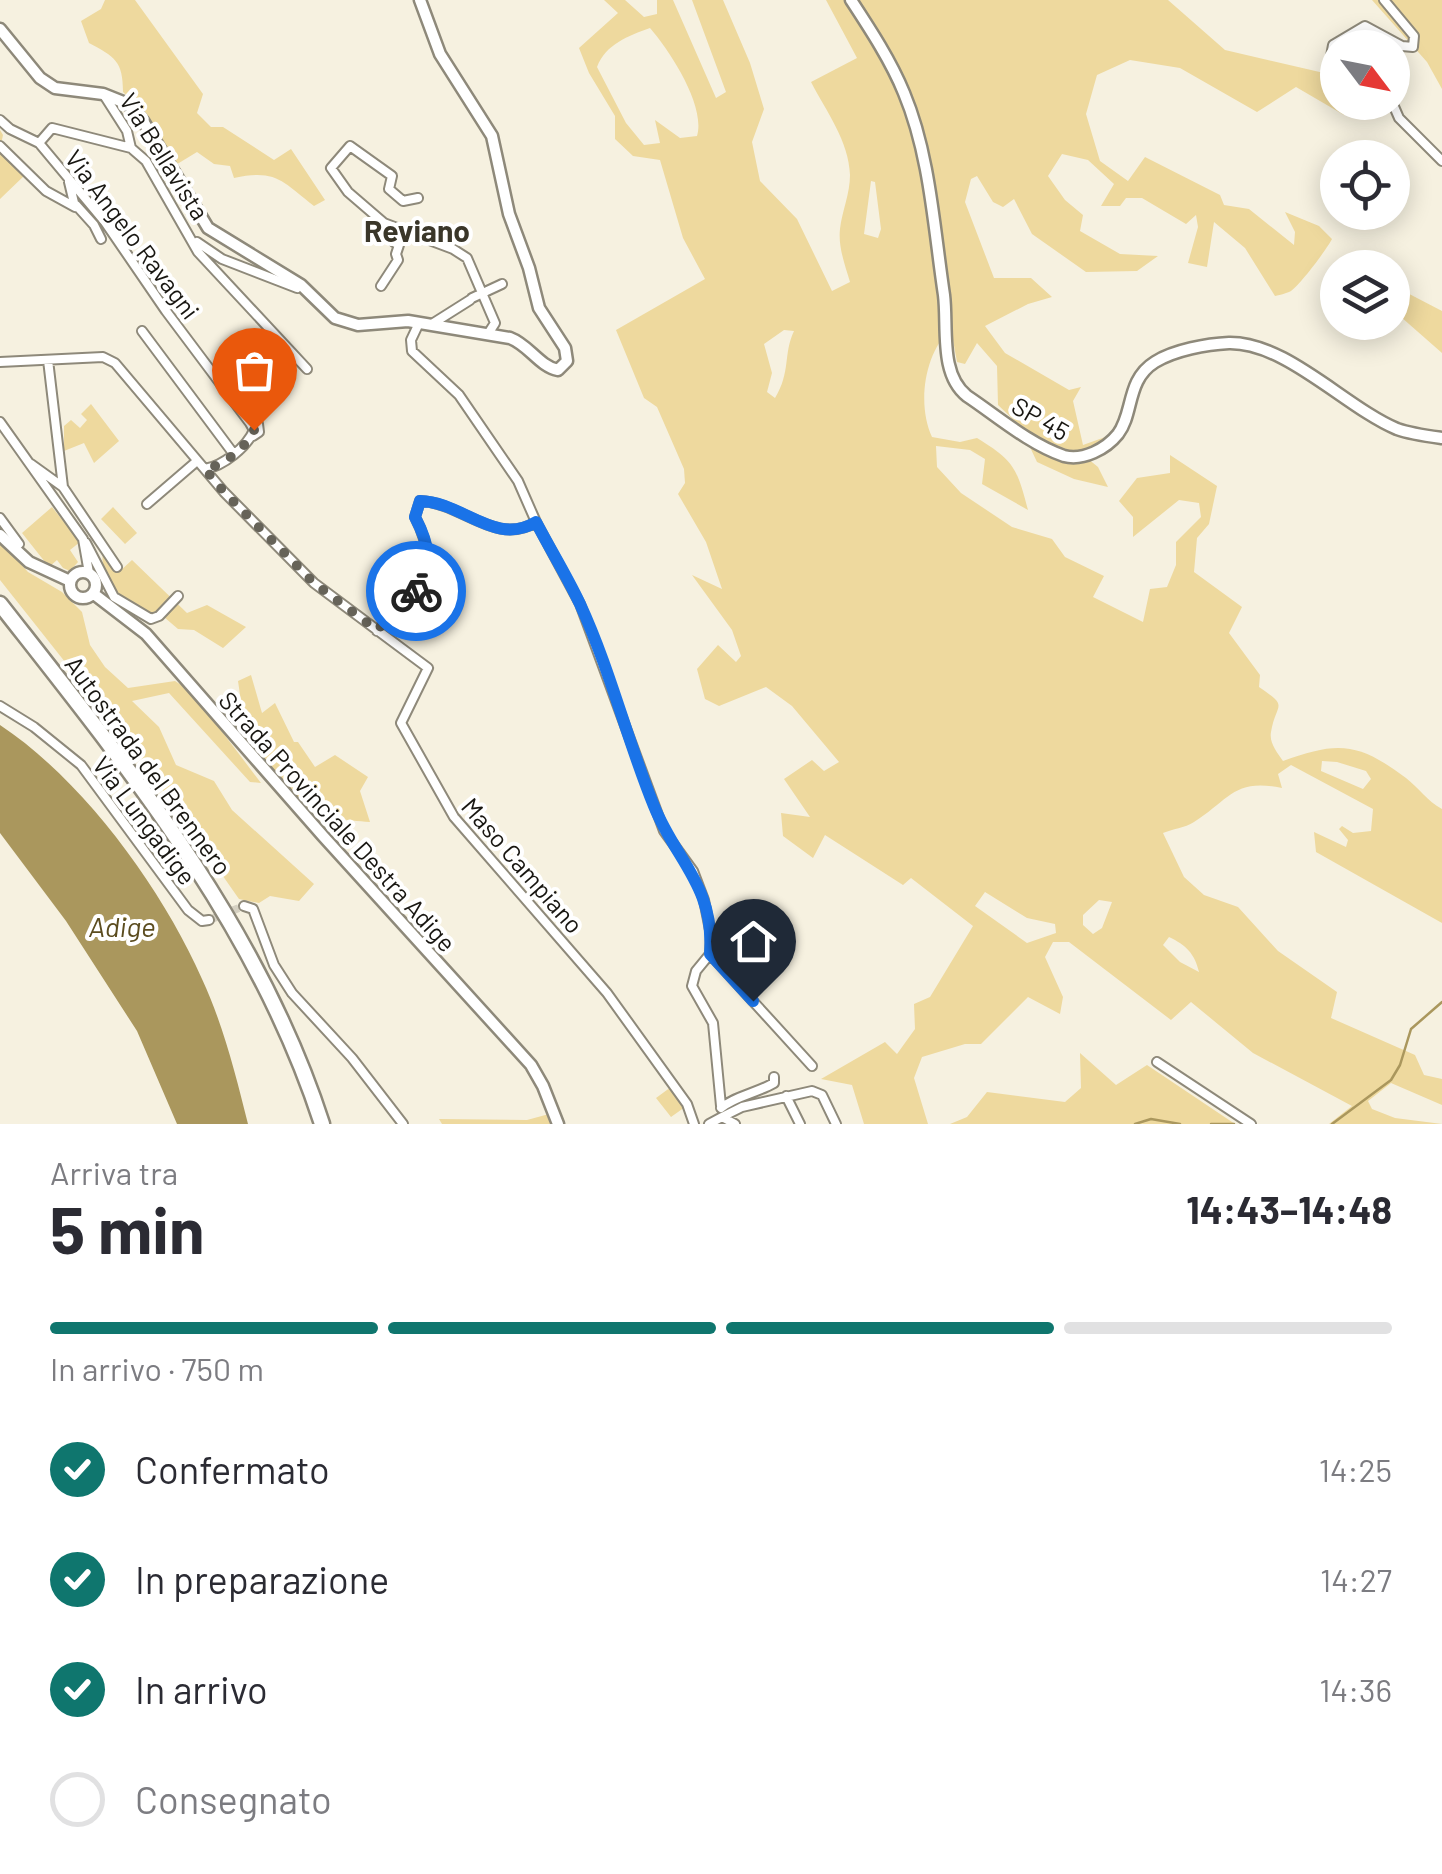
<!DOCTYPE html>
<html lang="it">
<head>
<meta charset="utf-8">
<style>
  body { margin:0; font-family:Barlow,sans-serif; background:#f7f7f7; color:#2b2b33; height:100vh; display:flex; flex-direction:column; font-size:38px; white-space:nowrap }
  * { box-sizing:border-box; margin:0 }
  p { font-size:32px; color:#7c7c81 }
  .icon { flex:none; width:55px; height:55px; fill:none; stroke:currentColor; stroke-width:2; stroke-linecap:round; stroke-linejoin:round }
  .map { position:relative; height:1124px; overflow:hidden }
  .drawer { display:flex; flex-direction:column; background:#fff; flex:1 }
  .drawer>* { flex:none }
  .needle { width:65px; rotate:122deg }
  .tools { position:absolute; left:1320px; top:30px; display:grid; gap:20px }
  .tools a { display:grid; place-items:center; width:90px; height:90px; border-radius:50%; background:#fff; box-shadow:0 5px 25px #0003; font-size:50px }
  .pin { position:absolute; display:grid; place-items:center; width:85px; height:85px; color:#fff; margin:-102px -42px; border-radius:50% 50% 50% 0; rotate:-45deg; box-shadow:0 0 10px #0007 }
  .pin .icon { rotate:45deg }
  .courier { position:absolute; display:grid; place-items:center; width:100px; height:100px; margin:-50px; border:8px solid #1a73e8; border-radius:50%; background:#fff; color:#222; box-shadow:0 2px 12px #0007 }
  .summary em { font-style:normal; font-weight:700 }
  .summary div { display:flex; flex-direction:column-reverse }
  .summary { display:flex; align-items:center; justify-content:space-between; height:170px; padding:0 50px }
  h1 { font-size:65px; font-weight:700; line-height:75px }
  .bar { display:grid; grid-template-columns:repeat(4,1fr); gap:15px 10px; align-content:center; height:120px; padding:0 50px }
  .bar i { height:12px; border-radius:8px; background:#e1e1e2 }
  .bar .current { background:#0f766e }
  .bar p { grid-column:span 4 }
  ol { padding:0 50px; list-style:none }
  li { display:flex; align-items:center; gap:30px; height:110px }
  li p { margin-inline-start:auto }
  li .icon { padding:10px; border-radius:50%; background:#0f766e; color:#fff; stroke-width:4 }
  li:last-child { color:#7c7c81 }
  li i { width:55px; height:55px; border:5px solid #e1e1e2; border-radius:50% }
  .map>svg:first-child { display:block }
  .green { fill:#eed99e; fill-rule:evenodd }
  .water { fill:#aa975d }
  .lines { fill:none; stroke-linecap:round; stroke-linejoin:round }
  .stream { stroke:#aa975d; stroke-width:2.5 }
  .street-tunnel { stroke:#d5d0c1; stroke-width:8; stroke-dasharray:8 4; stroke-linecap:butt }
  .street-casing { stroke:#8e897a; stroke-width:12 }
  .secondary-casing { stroke:#8e897a; stroke-width:15 }
  .highway-casing { stroke:#8e897a; stroke-width:19 }
  .street { stroke:#fff; stroke-width:8 }
  .secondary { stroke:#fff; stroke-width:10 }
  .highway { stroke:#fff; stroke-width:14 }
  .done { stroke:#666359; stroke-width:10; stroke-dasharray:0 18 }
  .route { stroke:#1a73e8; stroke-width:12 }
  .labels { text-anchor:middle; dominant-baseline:central; stroke-width:8; stroke-linejoin:round; paint-order:stroke }
  .street-label { font-size:25px; fill:#181611; stroke:#fff }
  .water-label { font-size:28px; font-style:italic; fill:#5b4c1f; stroke:#fff }
  .quarter-label { font-size:30px; font-weight:bold; fill:#3a3629; stroke:#fff }
</style>
</head>
<body>
<div class="map">
<svg width="1442" height="1124" viewBox="0 0 1442 1124">
  <rect width="100%" height="100%" fill="#f6f1e0"/>
  <path class="green" d="M 105,0 L 135,0 L 203,94 L 197,113 L 211,127 L 223,127 L 274,160 L 291,149 L 325,200 L 314,206 C 282,181 276,169 234,178 L 230,166 L 214,164 L 197,152 L 174,166 L 141,109 L 123,92 C 123,61 115,57 89,43 L 81,21 L 101,9 Z
    M 604,0 L 625,0 L 644,17 L 657,14 L 657,0 L 673,0 L 716,98 L 726,92 L 692,0 L 723,0 L 750,63 L 764,109 L 752,142 L 760,181 L 797,219 L 832,291 L 850,282 C 845,265 838,247 840,229 C 842,211 850,194 850,175 C 849,141 826,111 811,82 L 857,58 L 826,0 L 1168,0 L 1225,50 L 1324,73 L 1337,84 L 1338,102 L 1360,103 L 1374,115 L 1344,115 L 1296,87 L 1257,112 L 1180,68 L 1130,60 L 1097,75 L 1086,114 L 1100,161 L 1128,181 L 1145,157 L 1220,195 L 1224,205 L 1249,209 L 1294,245 L 1295,232 L 1285,212 L 1319,226 L 1332,239 C 1327,249 1300,285 1291,291 C 1290,292 1277,296 1275,296 L 1245,248 L 1214,222 L 1207,267 L 1188,263 L 1198,227 L 1196,215 L 1186,224 L 1142,198 L 1126,198 L 1120,206 L 1101,206 L 1114,184 L 1088,160 L 1062,154 L 1048,176 L 1065,200 L 1083,215 L 1080,231 L 1120,254 L 1158,256 L 1137,271 L 1086,272 L 1032,234 L 1014,199 L 1003,207 L 993,202 L 977,176 L 971,179 L 965,202 L 994,278 L 1031,278 L 1052,297 L 1028,304 L 985,326 L 1005,353 L 1069,390 L 1081,387 L 1073,401 L 1083,445 L 1108,436 L 1082,454 L 1098,467 L 1108,487 L 1074,479 L 1037,462 L 1020,426 L 998,405 L 997,366 L 977,343 L 965,364 L 957,362 L 951,329 C 924,353 917,405 932,437 L 960,442 L 977,438 C 1015,461 1017,469 1028,510 L 982,484 L 985,459 L 970,450 L 936,446 L 937,467 L 961,493 L 1012,527 L 1052,539 L 1065,557 L 1104,576 L 1093,597 L 1143,622 L 1150,589 L 1167,587 L 1176,565 L 1176,542 L 1201,517 L 1199,503 L 1179,500 L 1133,537 L 1133,517 L 1119,501 L 1137,478 L 1170,473 L 1170,455 L 1217,486 L 1209,524 L 1197,538 L 1194,572 L 1242,607 L 1229,633 L 1260,675 L 1259,687 C 1290,708 1276,702 1271,732 C 1269,743 1277,752 1283,761 C 1338,741 1358,742 1406,778 C 1419,788 1427,801 1442,809 L 1442,923 L 1316,852 L 1314,832 L 1346,847 L 1348,840 L 1339,829 L 1342,826 L 1353,833 L 1371,831 L 1373,809 L 1291,765 L 1278,774 L 1282,788 C 1234,778 1230,799 1194,822 C 1185,828 1172,829 1163,833 L 1184,877 L 1204,895 L 1238,907 L 1278,951 L 1337,992 L 1331,1018 L 1415,1055 L 1424,1075 L 1442,1079 L 1442,1105 L 1391,1083 L 1368,1101 L 1372,1109 L 1395,1118 L 1442,1124 L 1329,1124 L 1352,1106 L 1253,1053 L 1191,1002 L 1171,1020 L 1069,942 L 1053,942 L 1045,957 L 1063,997 L 1060,1014 L 1028,997 L 981,1044 L 965,1044 L 922,1057 L 914,1078 L 928,1124 L 864,1124 L 852,1085 L 821,1079 L 885,1042 L 897,1054 L 915,1029 L 914,1004 L 930,997 L 973,926 L 911,878 L 903,885 L 825,835 L 813,858 L 783,836 L 781,813 L 810,817 L 784,779 L 812,760 L 824,771 L 839,762 L 792,706 L 766,687 L 719,706 L 705,699 L 697,669 L 718,645 L 736,662 L 741,656 L 732,630 L 692,575 L 722,589 L 706,542 L 678,494 L 685,483 L 684,469 L 657,407 L 644,398 L 616,330 L 705,279 L 683,238 L 660,160 L 633,156 L 615,139 L 615,116 L 589,73 L 579,48 L 618,13 ZM 650,28 C 670,51 706,106 697,136 L 680,138 L 655,120 L 660,143 L 644,145 L 626,123 L 597,67 C 606,44 628,36 650,28 ZM 871,181 L 875,182 L 881,229 L 878,238 L 864,234 ZM 784,330 L 794,331 C 783,354 791,372 775,398 L 767,392 L 772,373 L 764,344 ZM 1322,761 L 1337,762 L 1366,771 L 1371,779 L 1363,789 L 1321,771 ZM 985,892 L 1027,918 L 1055,924 L 1056,933 L 1027,943 L 975,906 ZM 1099,900 L 1112,902 L 1102,928 L 1093,934 L 1083,925 L 1083,915 ZM 1169,937 C 1186,945 1195,954 1199,972 L 1180,962 L 1163,945 Z
    M 1372,0 L 1442,0 L 1442,89 L 1427,62 Z
    M 0,130 L 3,135 L 0,149 L 26,174 L 0,199 Z
    M 1392,285 L 1442,311 L 1442,353 L 1393,310 Z
    M 91,404 L 119,441 L 94,463 L 84,443 L 64,451 L 64,426 L 71,420 L 80,428 L 87,420 L 81,414 Z
    M 52,507 L 80,542 L 70,550 L 78,562 L 70,571 L 63,568 L 57,560 L 49,567 L 22,533 Z
    M 113,507 L 137,533 L 125,544 L 101,519 Z
    M 0,541 L 28,572 L 62,592 L 82,612 L 90,645 L 105,667 L 128,688 L 175,681 L 192,692 L 261,783 L 250,782 L 169,693 L 132,701 L 159,727 L 176,765 L 214,781 L 232,810 L 314,884 L 299,901 L 270,896 L 259,903 L 239,899 L 134,749 L 0,580 Z
    M 103,553 L 119,572 L 132,560 L 187,613 L 207,605 L 246,627 L 223,648 L 194,630 L 178,629 L 164,617 L 149,621 C 129,606 98,582 103,553 Z
    M 251,675 L 262,713 L 275,703 L 294,742 L 298,742 L 315,767 L 335,755 L 368,777 L 360,791 L 370,822 C 347,820 320,819 302,804 C 279,785 258,754 241,730 L 244,722 L 238,681 Z
    M 1080,1053 L 1116,1085 L 1147,1065 L 1235,1124 L 950,1124 L 967,1117 L 987,1092 L 1065,1102 L 1081,1088 Z
    M 671,1087 L 685,1107 L 671,1117 L 656,1098 Z
    M 549,1114 L 553,1124 L 442,1124 L 439,1119 L 527,1120 Z"/>
  <path class="water" d="M 0,725 C 83,780 162,888 202,979 C 223,1024 236,1076 248,1124 L 177,1124 L 137,1031 L 66,921 L 0,833 Z"/>
  <g class="lines">
    <path class="stream" d="M 1135,1124 L 1151,1119 L 1180,1124
      M 1211,1124 L 1234,1124
      M 1332,1124 L 1391,1080 L 1400,1065 L 1411,1029 L 1442,1002"/>
    <path class="street-tunnel" d="M 209,920 L 244,906"/>
    <defs>
      <path id="street" d="M 1338,61 L 1331,56 L 1333,45 L 1365,26 L 1402,46 L 1413,47 L 1414,36 L 1384,0
        M 104,95 L 127,131 L 131,148 L 146,161 L 198,252 L 307,369
        M 1392,102 L 1399,118 L 1442,161
        M 0,120 L 10,129 L 39,143 L 105,222 L 166,311 L 250,423 L 254,430 C 247,447 223,466 205,469
        M 39,143 L 52,128 L 131,148
        M 0,146 L 46,191 L 75,207 L 69,182
        M 418,198 L 403,201 L 389,189 L 392,176 L 350,146 L 331,168 L 348,192 L 384,223 L 453,249 L 467,258 L 495,323 L 488,334
        M 76,205 L 94,225 L 101,239
        M 197,242 L 222,259 L 297,288
        M 381,286 L 398,260 L 396,254 L 399,245 L 394,242 L 399,230
        M 472,298 L 502,284
        M 419,323 L 411,340 L 412,351 L 459,395 L 518,481 L 536,522 L 580,604 L 664,831 L 693,871 L 704,900 L 711,935 L 710,954
        M 432,324 L 470,300
        M 142,331 L 233,453
        M 48,360 L 63,487
        M 0,362 L 103,357 L 115,363 L 224,492 L 314,583 L 428,668 L 401,723 L 454,817 L 607,993 L 687,1104 L 694,1124
        M 219,373 L 258,424 L 259,432 L 253,436
        M 0,422 L 83,539 L 89,573
        M 31,464 L 63,487 L 117,567
        M 147,504 L 197,461
        M 0,518 L 19,544
        M 86,543 L 114,597 L 151,619 L 159,616 L 178,596
        M 377,631 C 415,591 445,575 415,517 L 420,501 C 461,502 496,547 536,522
        M 0,706 L 34,727 L 81,765 L 188,910 L 202,921 L 209,920
        M 244,906 L 253,909 L 274,965 L 292,993 L 352,1058 L 403,1124
        M 710,954 L 696,971 L 692,986 L 713,1023 L 721,1106
        M 710,954 L 812,1066
        M 1157,1062 L 1251,1124
        M 786,1096 L 800,1124
        M 721,1108 C 735,1096 757,1093 774,1083 L 774,1077
        M 722,1117 L 742,1107 L 812,1091 L 822,1095 L 836,1124
        M 709,1124 L 722,1117 L 735,1124"/>
      <path id="secondary" d="M 851,0 C 870,29 891,61 904,93 C 930,155 934,229 944,295 C 948,327 939,374 967,396 C 997,416 1029,444 1064,456 C 1083,461 1106,449 1118,434 C 1134,413 1126,380 1155,362 C 1174,350 1207,344 1229,343 C 1286,342 1345,407 1397,429 C 1411,434 1427,436 1442,438
        M 0,29 L 40,78 L 55,88 L 103,94 L 128,104 L 143,121 L 208,228 L 301,285 L 335,318 L 358,325 L 408,321 L 510,338 C 529,345 539,366 558,370 L 567,361 L 565,348 L 539,308 L 529,268 L 509,214 L 492,136 L 440,54 L 420,0
        M 0,535 L 29,562 L 70,581
        M70 585a13 13 0 1 1 26 0a13 13 0 1 1-26 0Z
        M 94,594 L 146,634 L 323,836 L 531,1065 L 543,1086 L 558,1124"/>
      <path id="highway" d="M 0,604 C 127,766 258,925 322,1124"/>
    </defs>
    <use href="#street" class="street-casing"/>
    <use href="#secondary" class="secondary-casing"/>
    <use href="#highway" class="highway-casing"/>
    <use href="#street" class="street"/>
    <use href="#secondary" class="secondary"/>
    <use href="#highway" class="highway"/>
  </g>
  <g class="lines">
    <path class="done" d="M 254,430 C 247,447 223,466 205,469 L 224,492 L 314,583 L 377,630 L 416,591"/>
    <path class="route" d="M 416,591 C 435,567 429,544 415,517 L 420,501 C 463,502 495,547 536,522 C 550,549 567,576 580,604 C 610,669 627,740 654,806 C 676,861 715,886 710,954 L 753,1001"/>
  </g>
  <g class="labels">
    <g class="street-label">
      <text transform="translate(165 156) rotate(58)">Via Bellavista</text>
      <text transform="translate(133 234) rotate(53)">Via Angelo Ravagni</text>
      <text transform="translate(1041 418) rotate(30)">SP 45</text>
      <text transform="translate(149 765) rotate(54)">Autostrada del Brennero</text>
      <text transform="translate(145 820) rotate(53)">Via Lungadige</text>
      <text transform="translate(338 821) rotate(48)">Strada Provinciale Destra Adige</text>
      <text transform="translate(523 865) rotate(49)">Maso Campiano</text>
    </g>
    <g class="water-label">
      <text x="122" y="926">Adige</text>
    </g>
    <g class="quarter-label">
      <text x="417" y="230">Reviano</text>
    </g>
  </g>
</svg>
<div class="tools">
<a><svg class="needle" viewBox="-14 -14 28 28"><path d="M0-13l5 13h-10z" fill="#e53935"/><path d="M0 13l5-13h-10z" fill="#7c7c81"/></svg></a>
<a><svg class="icon" aria-label="locate" viewBox="0 0 24 24"><circle cx="12" cy="12" r="6"/><path d="M12 2v4M12 18v4M2 12h4M18 12h4"/></svg></a>
<a><svg class="icon" aria-label="layers" viewBox="0 0 24 24"><path d="M12 4l9 5-9 5-9-5zM3 14l9 5 9-5"/></svg></a>
</div>
<div class="pin" style="left:254px;top:430px;background:#ea580c"><svg class="icon" aria-label="bag" viewBox="0 0 24 24"><path d="M5 8h14l-1 12H6zM9 8a3 3 0 0 1 6 0"/></svg></div>
<div class="pin" style="left:753px;top:1001px;background:#1f2937"><svg class="icon" aria-label="home" viewBox="0 0 24 24"><path d="M3 11l9-7 9 7M6 9v11h12V9"/></svg></div>
<div class="courier" style="left:416px;top:591px"><svg class="icon" aria-label="bike" viewBox="0 0 24 24"><circle cx="6" cy="16" r="4"/><circle cx="18" cy="16" r="4"/><path d="M6 16l4-8h5l3 8M10 8l3 8H6M13 5h3"/></svg></div>
</div>
<section class="drawer">
<div class="summary"><div><h1>5 min</h1><p>Arriva tra</p></div><em>14:43–14:48</em></div>
<div class="bar"><i class="current"></i><i class="current"></i><i class="current"></i><i></i><p>In arrivo · 750 m</p></div>
<ol>
<li><svg class="icon" aria-label="check" viewBox="0 0 24 24"><path d="M5 12l5 5 9-10"/></svg>Confermato<p>14:25</p></li>
<li><svg class="icon" aria-label="check" viewBox="0 0 24 24"><path d="M5 12l5 5 9-10"/></svg>In preparazione<p>14:27</p></li>
<li><svg class="icon" aria-label="check" viewBox="0 0 24 24"><path d="M5 12l5 5 9-10"/></svg>In arrivo<p>14:36</p></li>
<li><i></i>Consegnato</li>
</ol>
</section>
</body>
</html>
